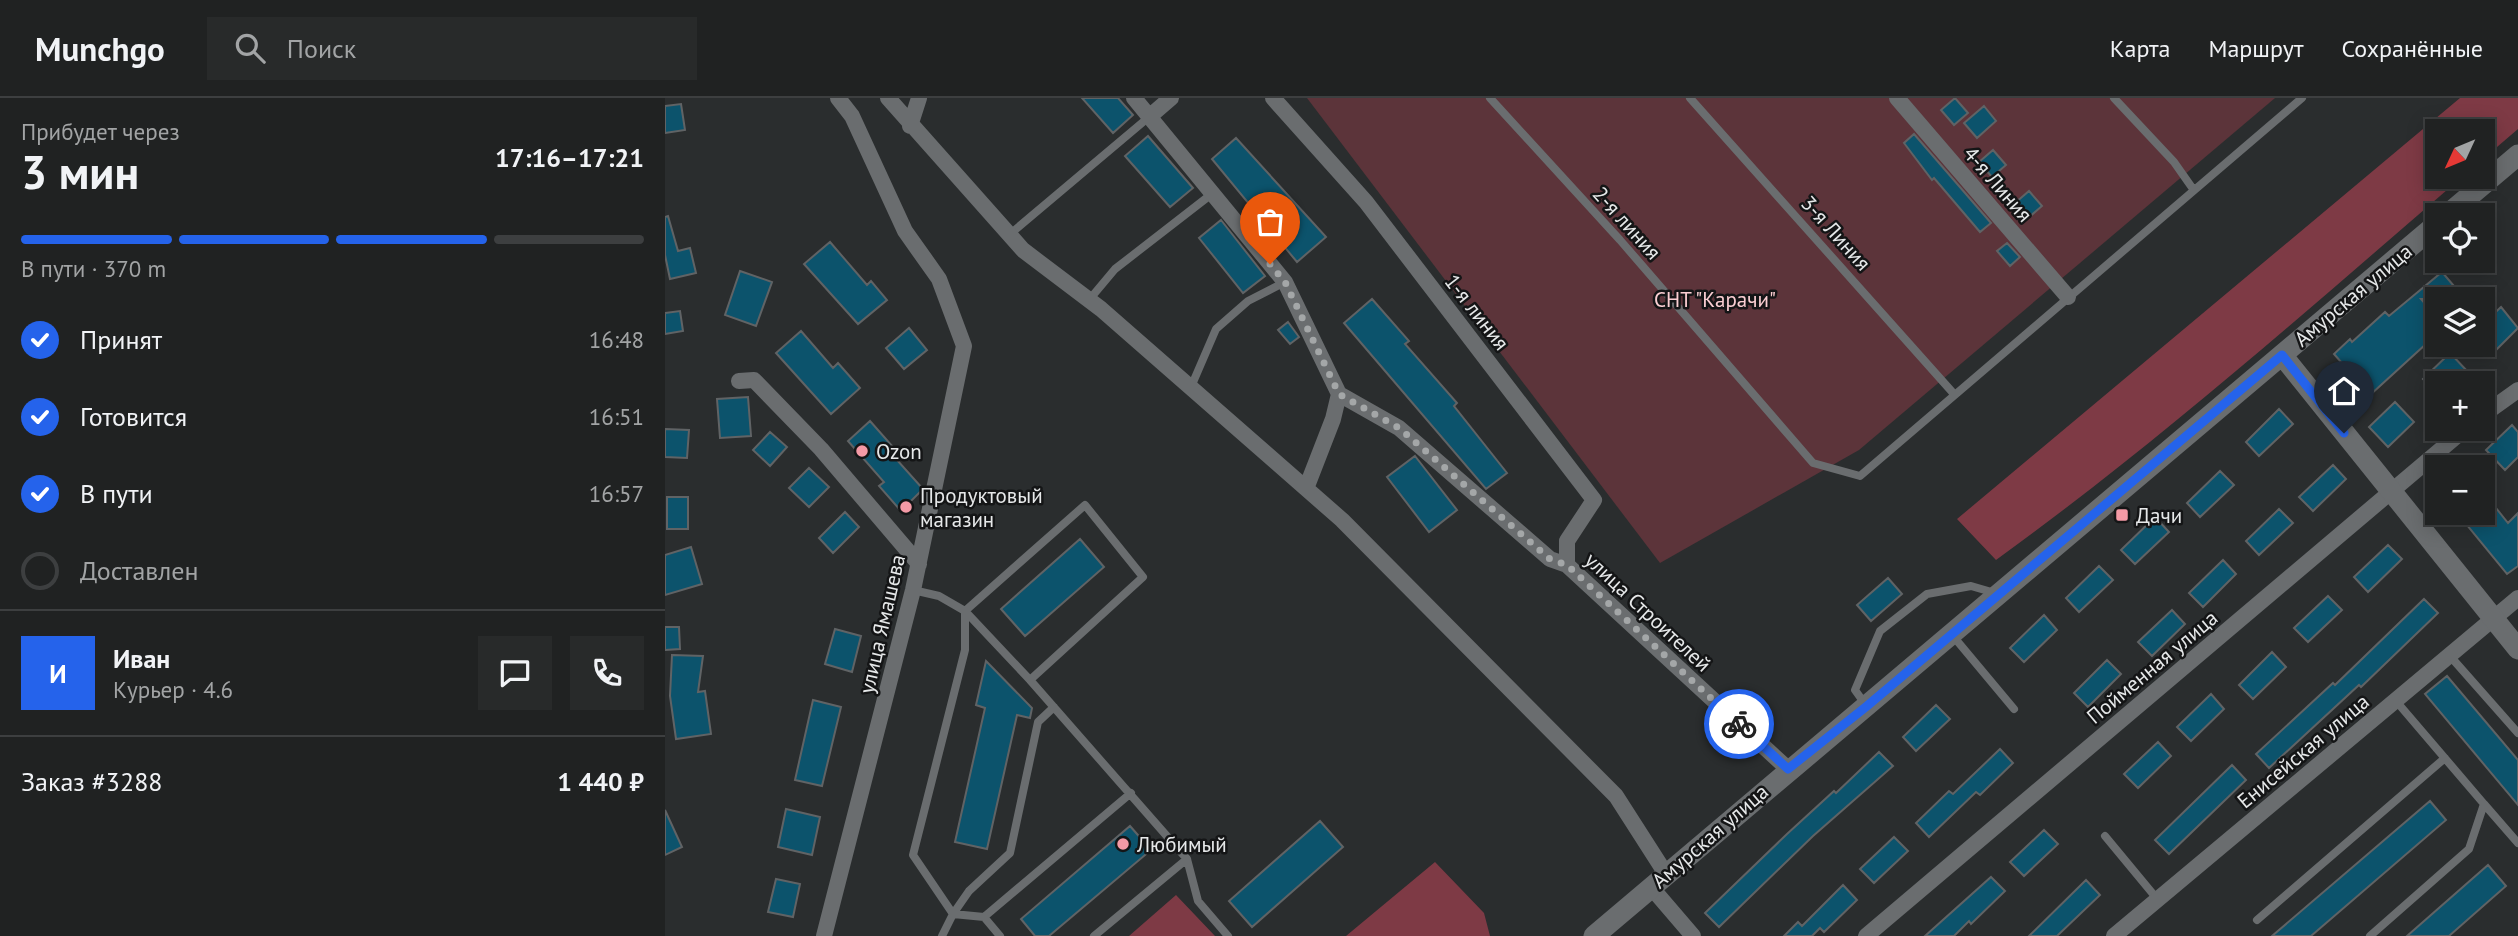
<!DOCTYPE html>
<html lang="ru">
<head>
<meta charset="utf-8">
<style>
  body { margin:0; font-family:"PT Sans",sans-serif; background:#282a2a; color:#f1f3f6; height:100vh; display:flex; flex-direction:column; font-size:26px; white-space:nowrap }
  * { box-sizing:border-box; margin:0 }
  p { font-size:23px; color:#a2a4a5 }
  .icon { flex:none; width:38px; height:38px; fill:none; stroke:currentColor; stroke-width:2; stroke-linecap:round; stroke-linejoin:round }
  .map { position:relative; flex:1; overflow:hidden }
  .panel { display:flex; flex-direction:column; background:#202222; width:665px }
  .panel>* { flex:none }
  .needle { width:46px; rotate:226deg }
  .buttons { position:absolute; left:1760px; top:21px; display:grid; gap:14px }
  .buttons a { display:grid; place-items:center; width:70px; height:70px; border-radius:0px; background:#202222; box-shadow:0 4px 18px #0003,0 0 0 2px #3d3f40; font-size:35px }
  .pin { position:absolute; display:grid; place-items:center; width:60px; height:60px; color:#fff; margin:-72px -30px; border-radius:50% 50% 50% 0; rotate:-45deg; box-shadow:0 0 7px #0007 }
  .pin .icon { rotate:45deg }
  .courier { position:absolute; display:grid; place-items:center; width:70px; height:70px; margin:-35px; border:5px solid #2563eb; border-radius:50%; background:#fff; color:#222; box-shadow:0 2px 9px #0007 }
  .overview em { font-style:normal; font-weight:700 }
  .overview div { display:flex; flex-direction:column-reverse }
  .overview { display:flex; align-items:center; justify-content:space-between; height:119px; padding:0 21px }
  h1 { font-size:46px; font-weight:700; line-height:52px }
  .bar { display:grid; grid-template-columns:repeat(4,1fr); gap:10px 7px; align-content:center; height:84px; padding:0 21px }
  .bar i { height:9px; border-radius:5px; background:#3d3f40 }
  .bar .current { background:#2563eb }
  .bar p { grid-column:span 4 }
  .line { display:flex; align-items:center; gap:18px; padding:0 21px; border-top:2px solid #3d3f40 }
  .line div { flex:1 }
  .round { display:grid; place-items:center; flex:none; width:74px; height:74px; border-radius:0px; background:#282a2a }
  ol { padding:0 21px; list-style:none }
  li { display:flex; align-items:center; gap:21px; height:77px }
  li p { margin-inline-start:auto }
  li .icon { padding:7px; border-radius:50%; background:#2563eb; color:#fff; stroke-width:4 }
  li:last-child { color:#a2a4a5 }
  li i { width:38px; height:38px; border:4px solid #3d3f40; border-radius:50% }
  header { display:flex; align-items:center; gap:42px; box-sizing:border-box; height:98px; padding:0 35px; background:#202222; border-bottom:2px solid #3d3f40 }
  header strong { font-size:33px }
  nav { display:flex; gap:38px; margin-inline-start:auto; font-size:24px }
  .search { width:490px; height:63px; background:#282a2a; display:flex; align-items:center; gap:18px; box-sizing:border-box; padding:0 24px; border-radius:0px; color:#a2a4a5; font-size:26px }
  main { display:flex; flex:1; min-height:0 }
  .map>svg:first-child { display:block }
  .green { fill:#5c343a }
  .forest { fill:#7e3a45 }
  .building { fill:#0c536c; stroke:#606365; stroke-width:2 }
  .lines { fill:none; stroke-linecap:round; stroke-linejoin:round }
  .lane { stroke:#6a6d6f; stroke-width:8 }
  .street { stroke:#6a6d6f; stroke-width:16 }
  .secondary { stroke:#6a6d6f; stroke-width:21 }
  .done { stroke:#a4a7a8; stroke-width:7; stroke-dasharray:0 12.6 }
  .route { stroke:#2563eb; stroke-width:9 }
  .poi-dot { fill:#f49aa6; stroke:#141516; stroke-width:2.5 }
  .labels { text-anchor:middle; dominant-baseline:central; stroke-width:5; stroke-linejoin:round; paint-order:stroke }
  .street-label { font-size:21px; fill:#e6e8e9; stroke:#141516 }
  .park-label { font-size:21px; fill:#faced2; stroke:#141516 }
  .poi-label { font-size:21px; fill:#e6e8e9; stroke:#141516; text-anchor:start }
</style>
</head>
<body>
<header>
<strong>Munchgo</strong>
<div class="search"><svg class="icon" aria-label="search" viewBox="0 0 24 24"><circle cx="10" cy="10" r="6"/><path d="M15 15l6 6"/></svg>Поиск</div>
<nav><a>Карта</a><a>Маршрут</a><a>Сохранённые</a></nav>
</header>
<main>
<section class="panel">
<div class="overview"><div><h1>3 мин</h1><p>Прибудет через</p></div><em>17:16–17:21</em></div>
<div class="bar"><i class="current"></i><i class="current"></i><i class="current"></i><i></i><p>В пути · 370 m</p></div>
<ol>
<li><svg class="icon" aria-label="check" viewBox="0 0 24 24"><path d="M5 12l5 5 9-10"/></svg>Принят<p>16:48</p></li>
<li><svg class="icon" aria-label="check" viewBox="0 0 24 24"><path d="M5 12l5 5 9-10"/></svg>Готовится<p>16:51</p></li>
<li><svg class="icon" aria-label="check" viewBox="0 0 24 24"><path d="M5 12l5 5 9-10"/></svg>В пути<p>16:57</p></li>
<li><i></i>Доставлен</li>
</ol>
<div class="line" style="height:126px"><b class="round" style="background:#2563eb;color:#fff">И</b><div><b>Иван</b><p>Курьер · 4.6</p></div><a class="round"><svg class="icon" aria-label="chat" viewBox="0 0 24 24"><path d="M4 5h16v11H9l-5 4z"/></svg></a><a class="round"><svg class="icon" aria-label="phone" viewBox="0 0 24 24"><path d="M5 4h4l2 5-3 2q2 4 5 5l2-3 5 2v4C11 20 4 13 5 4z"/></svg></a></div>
<div class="line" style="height:91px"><div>Заказ #3288</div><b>1 440 ₽</b></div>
</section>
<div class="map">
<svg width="1853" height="838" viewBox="0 0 1853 838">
  <rect width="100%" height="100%" fill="#2a2d2e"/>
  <path class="green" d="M 642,0 L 1610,0 L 1194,352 L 995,465 Z"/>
  <path class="forest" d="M 1795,0 L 1853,0 L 1853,31 L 1818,61 L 1818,33 L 1773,33 L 1773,79 L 1797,79 C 1645,210 1494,344 1331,462 L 1292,421 Z
    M 770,764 L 819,815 L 825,838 L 681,838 Z
    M 511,797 L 550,838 L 464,838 Z"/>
  <path class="building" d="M 417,0 L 453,0 L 468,17 L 448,35 Z
    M 1290,0 L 1303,15 L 1289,27 L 1276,12 Z
    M 16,6 L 20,32 L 0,35 L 0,8 Z
    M 1319,8 L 1331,23 L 1312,40 L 1299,25 Z
    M 1249,36 L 1326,125 L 1315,134 L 1269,80 L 1267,82 L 1239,45 Z
    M 483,38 L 528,90 L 505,109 L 460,58 Z
    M 571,40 L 661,139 L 632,164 L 547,61 Z
    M 1328,52 L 1341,67 L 1327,79 L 1314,64 Z
    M 1364,93 L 1377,108 L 1363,120 L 1350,105 Z
    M 3,118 L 13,153 L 25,150 L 31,175 L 5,181 L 0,157 L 0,119 Z
    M 556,122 L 600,178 L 578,195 L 534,140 Z
    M 165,144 L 202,187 L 206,183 L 222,202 L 193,226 L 139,166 Z
    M 1342,145 L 1355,159 L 1345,168 L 1332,153 Z
    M 75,173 L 107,184 L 91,228 L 60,217 Z
    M 1777,174 L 1800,201 L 1756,201 L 1773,221 L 1773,235 L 1705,297 L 1669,256 L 1685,241 L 1687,244 L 1720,214 L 1724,218 Z
    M 707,201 L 744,243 L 740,246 L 792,305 L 789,308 L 842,375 L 821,391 L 679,225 Z
    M 1836,209 L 1853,230 L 1829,254 L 1818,243 L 1818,226 Z
    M 15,213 L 18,233 L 0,236 L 0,215 Z
    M 623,224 L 634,239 L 625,246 L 613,232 Z
    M 244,230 L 262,252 L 239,271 L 221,250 Z
    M 136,233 L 168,270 L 173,265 L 195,290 L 166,316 L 111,255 Z
    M 1785,255 L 1804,275 L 1793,285 L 1773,285 L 1773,295 L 1758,281 Z
    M 83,299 L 86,338 L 55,340 L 52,301 Z
    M 1730,304 L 1749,324 L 1723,349 L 1704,329 Z
    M 1614,311 L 1628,326 L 1594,358 L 1581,344 Z
    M 205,323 L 228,349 L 223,352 L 258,391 L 236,413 L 214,388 L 219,384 L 183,343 Z
    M 1847,327 L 1853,334 L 1853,359 L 1840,372 L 1821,352 Z
    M 0,331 L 24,332 L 22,360 L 0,359 Z
    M 105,334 L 122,349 L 105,368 L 88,352 Z
    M 750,358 L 792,412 L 764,434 L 722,379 Z
    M 1668,367 L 1681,381 L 1648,413 L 1634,399 Z
    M 144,370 L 164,389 L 144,409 L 124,390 Z
    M 1555,373 L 1569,387 L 1535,419 L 1522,405 Z
    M 2,399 L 23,399 L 23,431 L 2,431 Z
    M 1827,405 L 1843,425 L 1853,415 L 1853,468 L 1842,476 L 1801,426 Z
    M 1614,411 L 1628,425 L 1594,457 L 1581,443 Z
    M 180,414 L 194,429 L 168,455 L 154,440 Z
    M 1490,419 L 1504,434 L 1470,466 L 1456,452 Z
    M 415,441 L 439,469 L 360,538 L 336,511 Z
    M 1723,447 L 1737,461 L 1703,494 L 1689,479 Z
    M 26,449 L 37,486 L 0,497 L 0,457 Z
    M 1558,462 L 1571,476 L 1538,509 L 1524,495 Z
    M 1434,468 L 1448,482 L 1414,514 L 1401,500 Z
    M 1223,480 L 1237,496 L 1206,523 L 1192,507 Z
    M 1663,498 L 1677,512 L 1643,544 L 1629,530 Z
    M 1759,501 L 1773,515 L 1696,589 L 1694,587 L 1604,670 L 1591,656 L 1668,585 L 1670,587 Z
    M 1507,512 L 1520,526 L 1487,558 L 1473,544 Z
    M 1379,517 L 1392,532 L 1359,564 L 1345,550 Z
    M 0,529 L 14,529 L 15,551 L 0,552 Z
    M 170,531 L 196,538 L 187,574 L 160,566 Z
    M 1607,554 L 1621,569 L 1588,601 L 1574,587 Z
    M 7,557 L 38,558 L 33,594 L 40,593 L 46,636 L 11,641 L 5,598 Z
    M 1442,562 L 1456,576 L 1423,609 L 1409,595 Z
    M 321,563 L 367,610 L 365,620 L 352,617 L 322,751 L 290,744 L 320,610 L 311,607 Z
    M 1782,578 L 1853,662 L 1853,707 L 1760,596 Z
    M 1546,596 L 1559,611 L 1526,643 L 1512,629 Z
    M 148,602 L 176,609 L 157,688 L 130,682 Z
    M 1271,607 L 1285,621 L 1251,653 L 1238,639 Z
    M 1493,644 L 1506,658 L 1473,690 L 1459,676 Z
    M 1335,651 L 1348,665 L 1315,697 L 1311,694 L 1264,739 L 1251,725 L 1284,693 L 1288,696 Z
    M 1214,654 L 1228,668 L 1148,738 L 1054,829 L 1040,815 L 1122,736 L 1169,693 L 1171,695 Z
    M 1567,667 L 1581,682 L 1504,756 L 1490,742 Z
    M 1765,703 L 1781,722 L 1646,838 L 1607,838 Z
    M 121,711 L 155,719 L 147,757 L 113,749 Z
    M 0,712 L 17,749 L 0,757 Z
    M 655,723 L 678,749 L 587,829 L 564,803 Z
    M 465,728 L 486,752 L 384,838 L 370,838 L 356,821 Z
    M 1379,732 L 1393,746 L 1359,778 L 1345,764 Z
    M 1229,739 L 1243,753 L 1209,785 L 1195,771 Z
    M 1823,767 L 1841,788 L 1784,838 L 1742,838 Z
    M 1326,779 L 1340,793 L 1306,826 L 1304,823 L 1289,838 L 1260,838 Z
    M 111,781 L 135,786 L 128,819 L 103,814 Z
    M 1421,782 L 1435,797 L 1392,838 L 1364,838 Z
    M 1178,787 L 1192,802 L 1159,834 L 1155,830 L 1147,838 L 1119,838 L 1133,824 L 1137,828 Z"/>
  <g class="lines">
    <path class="lane" d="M 825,0 L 955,142 L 1148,365 L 1195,378 L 1637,0
      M 1025,0 L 1289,296
      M 1449,0 L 1509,64 L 1528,91
      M 344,137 L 484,19
      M 424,202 L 450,171 L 548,95
      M 526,289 L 551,231 L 583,203 L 620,184
      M 248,492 L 274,498 L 300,513 L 365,582 L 522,761 L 533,803 L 563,838
      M 1288,538 L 1349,611
      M 1785,558 L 1853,635
      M 365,582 L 478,479 L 420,407 L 300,513 L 300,552 L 248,757 L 288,816 L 304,793 L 345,755 L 373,624 L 389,609
      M 1200,606 L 1190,592 L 1215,533 L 1262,496 L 1306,488 L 1330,495
      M 1819,706 L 1853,745
      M 1440,738 L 1493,802
      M 319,819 L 466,695
      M 1592,822 L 1780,660
      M 277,838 L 288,816 L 319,819 L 335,838
      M 429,838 L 522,761
      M 1705,838 L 1804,751 L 1819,706 L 1731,603"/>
    <path class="street" d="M 223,0 L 358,152 L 436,211 L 677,422 L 951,698 L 1001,776
      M 469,0 L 620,184 L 674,296 L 668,321 L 642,388
      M 608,0 L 701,104 L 929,402 L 902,443 L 902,467
      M 1232,0 L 1403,199
      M 484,19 L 506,0
      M 245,28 L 254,0
      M 74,283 L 89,282 L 156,351 L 254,466
      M 674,296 L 734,330 L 885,461 L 902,467 L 1123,671
      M 1818,317 L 1853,292
      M 986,789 L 1028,838
      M 159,838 L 248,492 L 299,248 L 274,181 L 240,133 L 187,18 L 173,0
      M 1201,838 L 1800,331
      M 1449,838 L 1853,500"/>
    <path class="secondary" d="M 1782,117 L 1853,57
      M 1617,257 L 1853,551
      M 929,838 L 1773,125"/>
  </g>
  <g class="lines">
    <path class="done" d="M 605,166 L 620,184 L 674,296 L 734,330 L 885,461 L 902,467 L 1074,626"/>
    <path class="route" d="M 1074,626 L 1123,671 L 1202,608 L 1617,257 L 1679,335"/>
  </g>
  <g class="poi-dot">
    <circle cx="197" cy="353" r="7"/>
    <circle cx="241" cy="409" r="7"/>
    <rect x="1450" y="410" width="14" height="14" rx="3.5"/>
    <circle cx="458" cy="746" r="7"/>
  </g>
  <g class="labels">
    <g class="street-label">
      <text transform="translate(1333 86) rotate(49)">4-я Линия</text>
      <text transform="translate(962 125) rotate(48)">2-я линия</text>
      <text transform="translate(1171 135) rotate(48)">3-я Линия</text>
      <text transform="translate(1688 197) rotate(-40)">Амурская улица</text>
      <text transform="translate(812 214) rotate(52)">1-я линия</text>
      <text transform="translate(983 514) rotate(43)">улица Строителей</text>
      <text transform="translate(217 526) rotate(-77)">улица Ямашева</text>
      <text transform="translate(1487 569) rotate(-40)">Пойменная улица</text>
      <text transform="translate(1638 653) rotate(-40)">Енисейская улица</text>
      <text transform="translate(1045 738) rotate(-41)">Амурская улица</text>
    </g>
    <g class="park-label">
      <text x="1050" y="201">СНТ "Карачи"</text>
    </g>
    <g class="poi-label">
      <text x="211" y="353">Ozon</text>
      <text x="255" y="397">Продуктовый<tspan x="255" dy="24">магазин</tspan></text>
      <text x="1471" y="417">Дачи</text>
      <text x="472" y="746">Любимый</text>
    </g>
  </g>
</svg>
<div class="buttons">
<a><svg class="needle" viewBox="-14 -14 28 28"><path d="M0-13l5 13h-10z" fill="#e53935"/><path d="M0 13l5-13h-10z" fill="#a2a4a5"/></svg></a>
<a><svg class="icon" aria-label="locate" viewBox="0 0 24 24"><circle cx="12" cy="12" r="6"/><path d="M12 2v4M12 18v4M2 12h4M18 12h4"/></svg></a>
<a><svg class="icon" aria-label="layers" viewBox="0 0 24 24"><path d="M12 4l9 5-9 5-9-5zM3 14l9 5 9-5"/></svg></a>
<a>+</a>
<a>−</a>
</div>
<div class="pin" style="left:605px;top:166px;background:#ea580c"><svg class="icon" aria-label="bag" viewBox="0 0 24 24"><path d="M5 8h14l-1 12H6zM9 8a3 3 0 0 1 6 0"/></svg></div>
<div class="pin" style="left:1679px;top:335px;background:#1f2937"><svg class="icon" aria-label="home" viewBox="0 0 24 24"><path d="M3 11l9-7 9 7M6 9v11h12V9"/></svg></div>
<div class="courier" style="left:1074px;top:626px"><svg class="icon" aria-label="bike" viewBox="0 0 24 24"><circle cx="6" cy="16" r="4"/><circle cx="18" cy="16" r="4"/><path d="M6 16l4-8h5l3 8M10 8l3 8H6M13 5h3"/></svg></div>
</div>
</main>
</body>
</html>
